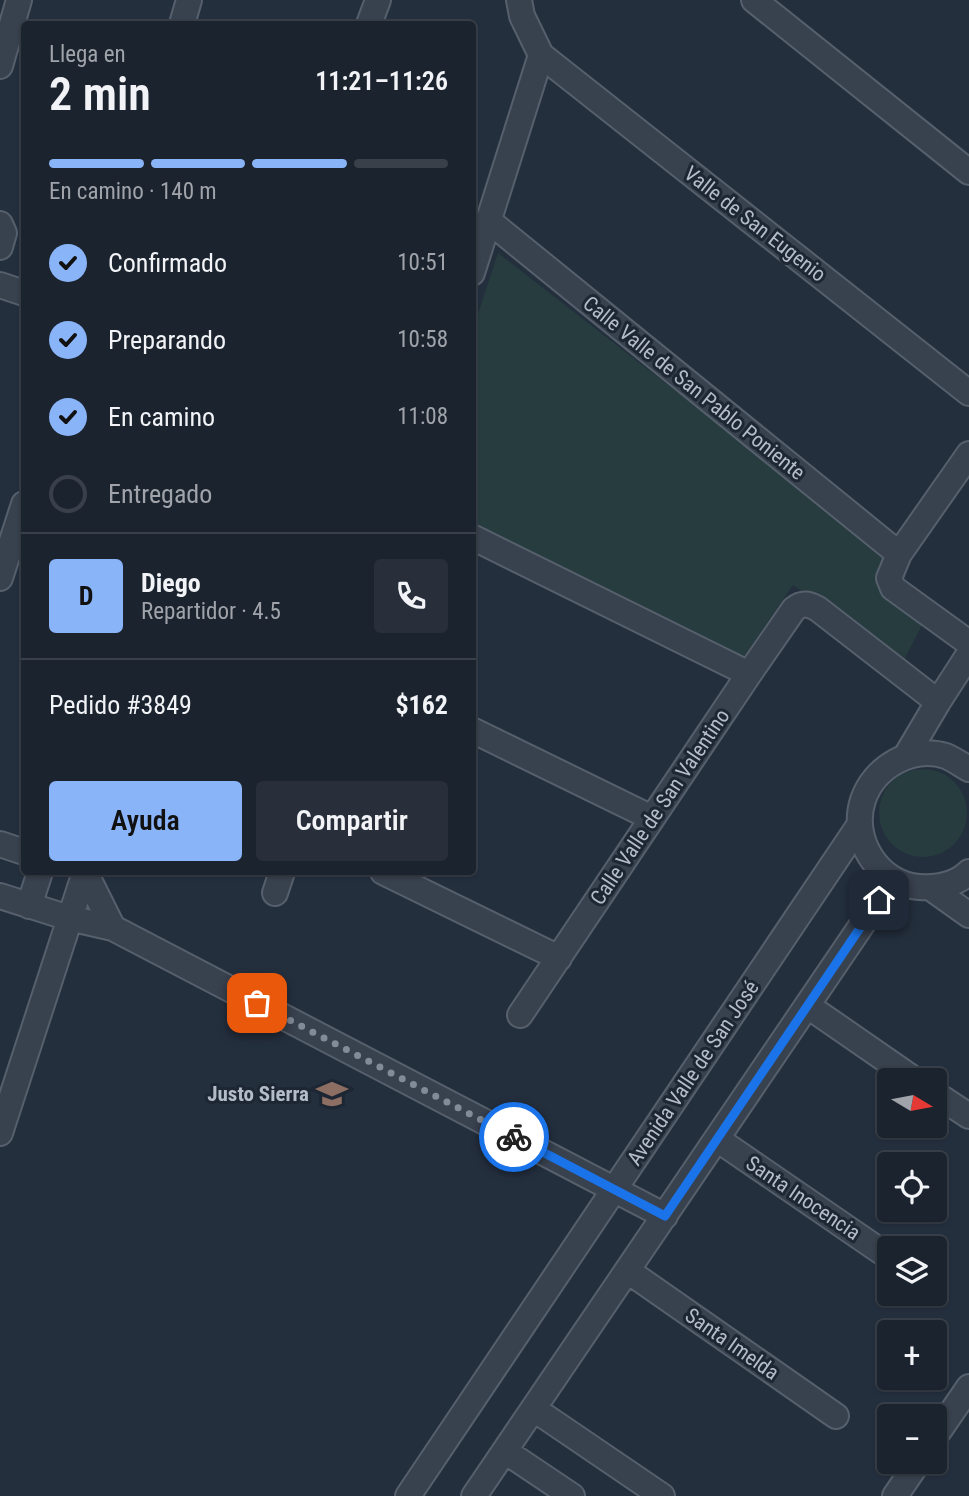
<!DOCTYPE html>
<html lang="es">
<head>
<meta charset="utf-8">
<style>
  body { margin:0; font-family:"Roboto Condensed",sans-serif; background:#282f3a; color:#f1f3f6; height:100vh; display:flex; flex-direction:column; font-size:26px; white-space:nowrap }
  * { box-sizing:border-box; margin:0 }
  p { font-size:23px; color:#a0a4aa }
  .icon { flex:none; width:38px; height:38px; fill:none; stroke:currentColor; stroke-width:2; stroke-linecap:round; stroke-linejoin:round }
  .map { position:relative; flex:1; overflow:hidden }
  .panel { position:absolute; left:21px; top:21px; width:455px; height:854px; display:flex; flex-direction:column; background:#1b232e; border-radius:7px; box-shadow:0 2px 5px #0004,0 0 0 2px #39404a }
  .panel>* { flex:none }
  .needle { width:46px; rotate:100deg }
  .buttons { position:absolute; left:877px; top:1068px; display:grid; gap:14px }
  .buttons a { display:grid; place-items:center; width:70px; height:70px; border-radius:7px; background:#1b232e; box-shadow:0 2px 5px #0004,0 0 0 2px #39404a; font-size:35px }
  .pin { position:absolute; display:grid; place-items:center; width:60px; height:60px; color:#fff; margin:-30px; border-radius:14px; box-shadow:0 4px 10px #0006 }
  .courier { position:absolute; display:grid; place-items:center; width:70px; height:70px; margin:-35px; border:5px solid #1a73e8; border-radius:50%; background:#fff; color:#222; box-shadow:0 2px 9px #0007 }
  .head em { font-style:normal; font-weight:600 }
  .head div { display:flex; flex-direction:column-reverse }
  .head { display:flex; align-items:center; justify-content:space-between; height:119px; padding:0 28px }
  h1 { font-size:46px; font-weight:600; line-height:52px }
  .bar { display:grid; grid-template-columns:repeat(4,1fr); gap:10px 7px; align-content:center; height:84px; padding:0 28px }
  .bar i { height:9px; border-radius:5px; background:#39404a }
  .bar .on { background:#8ab4f8 }
  .bar p { grid-column:span 4 }
  .line { display:flex; align-items:center; gap:18px; padding:0 28px; border-top:2px solid #39404a }
  .line div { flex:1 }
  .round { display:grid; place-items:center; flex:none; width:74px; height:74px; border-radius:7px; background:#282f3a }
  ol { padding:0 28px; list-style:none }
  li { display:flex; align-items:center; gap:21px; height:77px }
  li p { margin-inline-start:auto }
  li .icon { padding:7px; border-radius:50%; background:#8ab4f8; color:#111; stroke-width:4 }
  li:last-child { color:#a0a4aa }
  li i { width:38px; height:38px; border:4px solid #39404a; border-radius:50% }
  .primary-button { display:flex; gap:14px; margin-top:auto; padding:14px 28px }
  .primary-button a { flex:1; height:80px; border-radius:7px; background:#8ab4f8; color:#111; font-size:28px; font-weight:600; line-height:80px; text-align:center }
  .primary-button a+a { background:#282f3a; color:#f1f3f6 }
  .map>svg:first-child { display:block }
  .green { fill:#263c3f }
  .lines { fill:none; stroke-linecap:round; stroke-linejoin:round }
  .minor-casing { stroke:#565f6c; stroke-width:28 }
  .minor { stroke:#38414e; stroke-width:24 }
  .done { stroke:#828b98; stroke-width:7; stroke-dasharray:0 12.6 }
  .route { stroke:#1a73e8; stroke-width:9 }
  .labels { text-anchor:middle; dominant-baseline:central; stroke-width:6; stroke-linejoin:round; paint-order:stroke }
  .street-label { font-size:21px; fill:#b4bcc9; stroke:#1d2633 }
  .poi-label { font-size:21px; font-weight:bold; fill:#b4bcc9; stroke:#1d2633; text-anchor:end }
</style>
</head>
<body>
<div class="map">
<svg width="969" height="1496" viewBox="0 0 969 1496">
  <rect width="100%" height="100%" fill="#242f3e"/>
  <path class="green" d="M 498,253 L 892,559 L 876,583 L 922,625 L 903,662 L 793,585 L 742,659 L 473,522 L 473,329 Z
    M879 813a44 44 0 1 1 88 0a44 44 0 1 1-88 0Z"/>
  <g class="lines">
    <defs>
      <path id="minor" d="M 754,0 L 969,172
        M 182,24 L 189,0
        M 369,24 L 378,0
        M 541,55 L 969,393
        M 0,66 L 19,0
        M 489,221 L 899,554
        M 0,224 L 4,233 L 0,247
        M 472,273 L 541,55 L 522,16 L 519,0
        M 0,285 L 24,293
        M 969,454 L 899,554 L 889,578 L 893,588 L 969,643
        M 472,537 L 749,674
        M 0,578 L 24,504
        M 472,730 L 652,818
        M 906,756 L 938,702 L 969,654
        M 969,769 C 962,765 953,759 946,756 C 912,745 874,767 863,800 C 850,839 878,884 919,887 C 937,888 956,885 969,872
        M 0,844 L 24,852
        M 85,872 L 113,928
        M 383,872 L 559,958
        M 931,888 L 969,915
        M 275,893 L 282,872
        M 0,896 L 69,918 L 113,928 L 665,1216
        M 29,906 L 40,872
        M 808,1006 L 915,1080
        M 520,1015 L 749,674 L 794,609 C 803,602 809,604 818,609 L 938,702
        M 934,1093 L 969,1116
        M 0,1133 L 85,872
        M 717,1139 L 889,1257
        M 628,1271 L 836,1416
        M 534,1409 L 662,1496
        M 934,1438 L 969,1387
        M 505,1451 L 572,1496
        M 408,1496 L 860,824
        M 474,1496 L 893,879
        M 895,1496 L 919,1461"/>
    </defs>
    <use href="#minor" class="minor-casing"/>
    <use href="#minor" class="minor"/>
  </g>
  <g class="lines">
    <path class="done" d="M 257,1003 L 514,1137"/>
    <path class="route" d="M 514,1137 L 665,1216 L 879,900"/>
  </g>
  <defs>
    <symbol id="school-bare" viewBox="-9 -9 18 18"><path d="M0-5L7-2L0 1L-7-2ZM-4 1L0 2.5L4 1V4Q0 6-4 4Z" fill="#8d6e63" stroke="#1d2633" stroke-width="2.5" paint-order="stroke"/></symbol>
  </defs>
  <g fill-rule="evenodd">
    <use href="#school-bare" x="310" y="1072" width="44" height="44"/>
  </g>
  <g class="labels">
    <g class="street-label">
      <text transform="translate(755 224) rotate(38)">Valle de San Eugenio</text>
      <text transform="translate(694 388) rotate(39)">Calle Valle de San Pablo Poniente</text>
      <text transform="translate(660 807) rotate(-56)">Calle Valle de San Valentino</text>
      <text transform="translate(693 1073) rotate(-56)">Avenida Valle de San José</text>
      <text transform="translate(803 1198) rotate(34)">Santa Inocencia</text>
      <text transform="translate(732 1344) rotate(35)">Santa Imelda</text>
    </g>
    <g class="poi-label">
      <text x="309" y="1094">Justo Sierra</text>
    </g>
  </g>
</svg>
<div class="buttons">
<a><svg class="needle" viewBox="-14 -14 28 28"><path d="M0-13l5 13h-10z" fill="#e53935"/><path d="M0 13l5-13h-10z" fill="#a0a4aa"/></svg></a>
<a><svg class="icon" aria-label="locate" viewBox="0 0 24 24"><circle cx="12" cy="12" r="6"/><path d="M12 2v4M12 18v4M2 12h4M18 12h4"/></svg></a>
<a><svg class="icon" aria-label="layers" viewBox="0 0 24 24"><path d="M12 4l9 5-9 5-9-5zM3 14l9 5 9-5"/></svg></a>
<a>+</a>
<a>−</a>
</div>
<div class="pin" style="left:257px;top:1003px;background:#ea580c"><svg class="icon" aria-label="bag" viewBox="0 0 24 24"><path d="M5 8h14l-1 12H6zM9 8a3 3 0 0 1 6 0"/></svg></div>
<div class="pin" style="left:879px;top:900px;background:#1f2937"><svg class="icon" aria-label="home" viewBox="0 0 24 24"><path d="M3 11l9-7 9 7M6 9v11h12V9"/></svg></div>
<div class="courier" style="left:514px;top:1137px"><svg class="icon" aria-label="bike" viewBox="0 0 24 24"><circle cx="6" cy="16" r="4"/><circle cx="18" cy="16" r="4"/><path d="M6 16l4-8h5l3 8M10 8l3 8H6M13 5h3"/></svg></div>
<section class="panel">
<div class="head"><div><h1>2 min</h1><p>Llega en</p></div><em>11:21–11:26</em></div>
<div class="bar"><i class="on"></i><i class="on"></i><i class="on"></i><i></i><p>En camino · 140 m</p></div>
<ol>
<li><svg class="icon" aria-label="check" viewBox="0 0 24 24"><path d="M5 12l5 5 9-10"/></svg>Confirmado<p>10:51</p></li>
<li><svg class="icon" aria-label="check" viewBox="0 0 24 24"><path d="M5 12l5 5 9-10"/></svg>Preparando<p>10:58</p></li>
<li><svg class="icon" aria-label="check" viewBox="0 0 24 24"><path d="M5 12l5 5 9-10"/></svg>En camino<p>11:08</p></li>
<li><i></i>Entregado</li>
</ol>
<div class="line" style="height:126px"><b class="round" style="background:#8ab4f8;color:#111">D</b><div><b>Diego</b><p>Repartidor · 4.5</p></div><a class="round"><svg class="icon" aria-label="phone" viewBox="0 0 24 24"><path d="M5 4h4l2 5-3 2q2 4 5 5l2-3 5 2v4C11 20 4 13 5 4z"/></svg></a></div>
<div class="line" style="height:91px"><div>Pedido #3849</div><b>$162</b></div>
<div class="primary-button"><a>Ayuda</a><a>Compartir</a></div>
</section>
</div>
</body>
</html>
